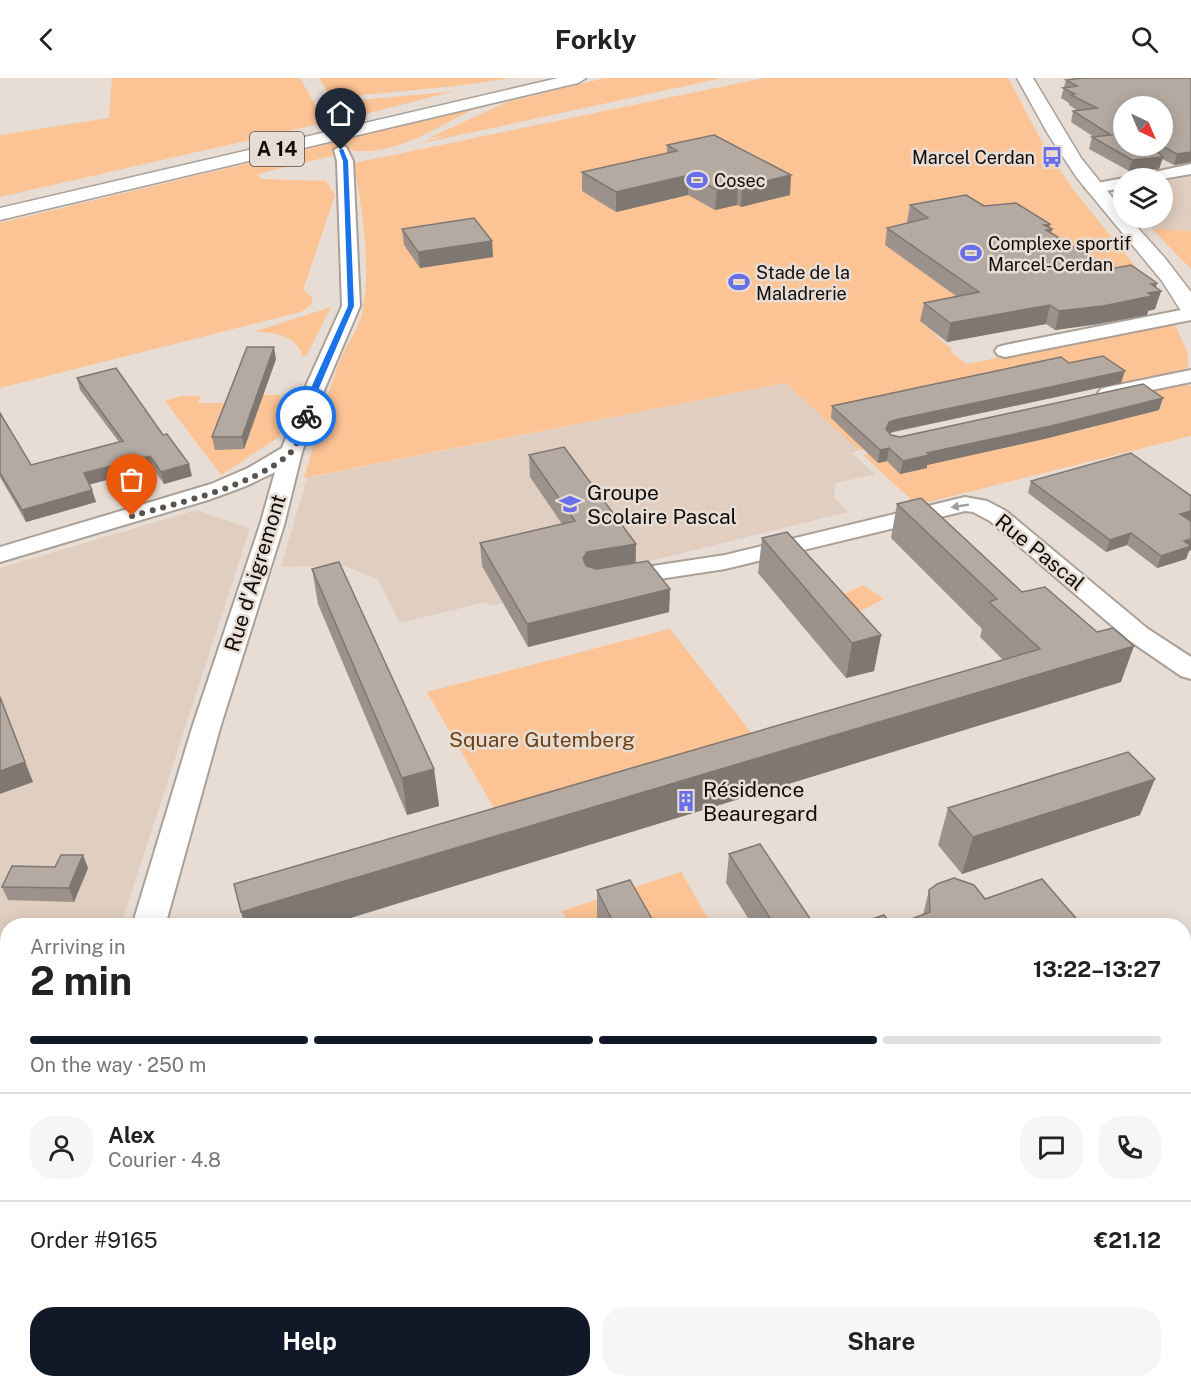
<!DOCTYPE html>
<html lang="en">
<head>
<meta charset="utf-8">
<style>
  body { margin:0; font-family:"Public Sans",sans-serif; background:#f6f6f6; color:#222; height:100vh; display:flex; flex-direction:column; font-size:22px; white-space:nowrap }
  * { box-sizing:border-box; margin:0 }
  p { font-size:20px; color:#767676 }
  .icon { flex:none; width:33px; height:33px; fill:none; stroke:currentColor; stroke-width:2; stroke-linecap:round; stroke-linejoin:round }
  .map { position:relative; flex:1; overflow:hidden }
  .drawer { position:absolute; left:0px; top:840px; width:1191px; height:470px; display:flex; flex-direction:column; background:#fff; border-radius:24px 24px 0 0; box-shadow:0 3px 15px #0003 }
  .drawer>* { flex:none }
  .needle { width:39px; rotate:136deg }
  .tools { position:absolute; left:1113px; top:18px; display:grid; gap:12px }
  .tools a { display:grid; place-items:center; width:60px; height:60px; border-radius:50%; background:#fff; box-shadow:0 3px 15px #0003; font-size:30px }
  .pin { position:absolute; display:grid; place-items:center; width:51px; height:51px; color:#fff; margin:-62px -26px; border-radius:50% 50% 50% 0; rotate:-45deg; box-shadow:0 0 6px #0007 }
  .pin .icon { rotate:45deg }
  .courier { position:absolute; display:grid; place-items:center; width:60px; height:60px; margin:-30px; border:4px solid #1a73e8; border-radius:50%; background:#fff; color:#222; box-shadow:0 2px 8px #0007 }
  .head em { font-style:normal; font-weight:700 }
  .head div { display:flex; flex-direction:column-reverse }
  .head { display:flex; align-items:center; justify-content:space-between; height:102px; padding:0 30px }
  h1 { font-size:39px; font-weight:700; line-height:45px }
  .bar { display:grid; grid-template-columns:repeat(4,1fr); gap:9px 6px; align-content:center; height:72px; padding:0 30px }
  .bar i { height:8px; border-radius:4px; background:#e0e0e0 }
  .bar .on { background:#111827 }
  .bar p { grid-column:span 4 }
  .line { display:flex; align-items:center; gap:15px; padding:0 30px; border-top:2px solid #e0e0e0 }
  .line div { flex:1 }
  .round { display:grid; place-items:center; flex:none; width:63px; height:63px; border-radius:24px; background:#f6f6f6 }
  .primary-button { display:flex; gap:12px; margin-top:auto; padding:12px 30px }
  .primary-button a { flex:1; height:69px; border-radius:24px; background:#111827; color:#fff; font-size:24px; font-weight:700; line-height:69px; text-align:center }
  .primary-button a+a { background:#f6f6f6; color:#222 }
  header { display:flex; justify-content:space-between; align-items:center; height:78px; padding:0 30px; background:#fff; font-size:27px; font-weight:700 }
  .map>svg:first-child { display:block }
  .built { fill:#e0cfc1 }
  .green { fill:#fcc394; fill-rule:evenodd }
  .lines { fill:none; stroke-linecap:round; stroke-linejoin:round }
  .minor-casing { stroke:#aaa098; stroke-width:4 }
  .primary-casing { stroke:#aaa098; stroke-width:3 }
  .motorway-casing { stroke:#aaa098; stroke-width:3 }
  .minor { fill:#fff; fill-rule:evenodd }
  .primary { fill:#fff; fill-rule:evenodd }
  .motorway { fill:#fff; fill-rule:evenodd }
  .wall { fill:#9c928b; fill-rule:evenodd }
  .shaded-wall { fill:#7f7771 }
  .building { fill:#b5aaa2; stroke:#7f7771; stroke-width:1.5 }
  .oneway { fill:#9f9d9c }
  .route { fill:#1a73e8 }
  .done { stroke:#5a544f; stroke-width:6; stroke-dasharray:0 10.8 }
  .labels { text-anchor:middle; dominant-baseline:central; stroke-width:5; stroke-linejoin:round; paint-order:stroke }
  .far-poi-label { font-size:18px; fill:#0e0b08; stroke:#e8ddd4; text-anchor:start }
  .shield { fill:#e8ddd4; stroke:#4f4a45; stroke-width:1.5 }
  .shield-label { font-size:20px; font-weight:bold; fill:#0e0b08 }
  .poi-label { font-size:21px; fill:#0e0b08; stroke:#e8ddd4; text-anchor:start }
  .street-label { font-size:21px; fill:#0e0b08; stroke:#e8ddd4 }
  .park-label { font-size:21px; fill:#6f4114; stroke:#e8ddd4 }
</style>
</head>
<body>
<header><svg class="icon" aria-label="back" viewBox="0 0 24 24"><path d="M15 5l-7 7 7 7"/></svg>Forkly<svg class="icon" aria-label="search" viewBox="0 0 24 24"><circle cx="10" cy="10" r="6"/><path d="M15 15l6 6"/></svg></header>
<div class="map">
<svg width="1191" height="1309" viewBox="0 0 1191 1309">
  <rect width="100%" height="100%" fill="#e8ddd4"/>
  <path class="built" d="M 1191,98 L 1191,153 L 1153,152 L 1147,140 L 1162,140 L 1163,104 Z
    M 786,305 L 859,372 L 852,375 L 875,396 L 836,405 L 834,419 L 848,434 L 570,503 L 511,523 L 489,528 L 486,524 L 400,545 L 378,501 L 344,488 L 281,489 L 307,400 Z
    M 196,432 L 250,450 L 121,847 L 8,848 L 8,1011 L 0,1014 L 0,490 Z"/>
  <path class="green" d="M 112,0 L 300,0 L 318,32 L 328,44 L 0,119 L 0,57 L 109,40 Z
    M 319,0 L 514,0 L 455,8 L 331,20 Z
    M 605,0 L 722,0 L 418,66 L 450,56 L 427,61 L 507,24 Z
    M 764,0 L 1008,0 L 1042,64 L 1072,110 L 1143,198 L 921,244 L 937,257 L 936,258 L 953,272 L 950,273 L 966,286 L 1174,245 L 1187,273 L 1188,288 L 1181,294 L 1102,311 L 1093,305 L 888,350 L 884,367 L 859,372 L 785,305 L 304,400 C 315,364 324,326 337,290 C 343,271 358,254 362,235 C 372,187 362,134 354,85 Z
    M 455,13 L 338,43 L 331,29 L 350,23 Z
    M 474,31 C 437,49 392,80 349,72 L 344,62 Z
    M 336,64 L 340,76 L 257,96 L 262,101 L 326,103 L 335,117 L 303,212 L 312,219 L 312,226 L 301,234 L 0,310 L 0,145 Z
    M 1157,151 L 1191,153 L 1191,191 L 1153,152 Z
    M 331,229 L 307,277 L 303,279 C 297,257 274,254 253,254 Z
    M 1176,304 L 1191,308 L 1191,358 L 917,427 L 863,377 ZM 1079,338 L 1094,349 L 1069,355 L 1054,344 Z
    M 255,317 L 278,317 L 290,325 L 279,359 L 221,397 L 165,323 L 182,318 L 200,318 L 198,325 L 252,325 Z
    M 863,507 L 884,521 L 861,533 L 840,518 Z
    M 670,551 L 761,667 L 506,751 L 427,614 Z
    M 681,794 L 712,847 L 570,847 L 562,833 Z"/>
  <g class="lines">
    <defs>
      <path id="minor" d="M 341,68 L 346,69 L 353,83 L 360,228 L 325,310 L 302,374 L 284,447 L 220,650 L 165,848 L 132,848 L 192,650 L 260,447 L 275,394 L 246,408 L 208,422 L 0,484 L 0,469 L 211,406 L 248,390 L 282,370 L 305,310 L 342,228 L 337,83 L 334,72 Z
        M 1191,86 L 1191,96 L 1162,101 L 1139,100 L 1141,97 Z
        M 1124,100 L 1124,110 L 1093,115 L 1085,110 L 1087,107 Z
        M 1191,230 L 1191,242 L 1005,279 L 998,277 L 995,273 L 998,269 L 1005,267 Z
        M 1191,292 L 1191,304 L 1108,321 L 1101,319 L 1098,315 L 1101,311 L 1108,309 Z
        M 965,419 L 987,423 L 1006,433 L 1148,551 L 1191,579 L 1191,601 L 1181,598 L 1130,563 L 990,443 L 973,434 L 965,433 L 725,491 L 620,507 L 611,505 L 608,500 L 611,495 L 620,493 L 725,477 Z
        M 1191,924 L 1191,954 L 1184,957 L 1184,927 Z
        M 1191,984 L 1191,1018 L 1184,1020 L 1184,987 Z
        M 8,1169 L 8,1209 L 0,1212 L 0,1172 Z
        M 8,1289 L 8,1302 L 46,1302 L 44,1309 L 0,1309 Z
        M 248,1302 L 306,1302 L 303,1309 L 245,1309 Z
        M 520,1302 L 577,1302 L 574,1309 L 517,1309 Z"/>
      <path id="primary" d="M 1017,0 L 1033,0 L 1081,80 L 1124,134 L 1124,140 L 1129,140 L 1164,179 L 1191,214 L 1191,237 L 1183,236 L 1162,203 L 1077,100 L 1048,56 Z"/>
      <path id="motorway" d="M 558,0 L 586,0 L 578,5 L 0,142 L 0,130 Z"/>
    </defs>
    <use href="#minor" class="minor-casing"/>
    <use href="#primary" class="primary-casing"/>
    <use href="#motorway" class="motorway-casing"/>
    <use href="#minor" class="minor"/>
    <use href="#primary" class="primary"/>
    <use href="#motorway" class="motorway"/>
  </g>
  <path class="wall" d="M 1083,0 L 1191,0 L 1191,84 L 1174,87 L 1162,81 L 1159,91 L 1129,93 L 1089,71 L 1092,59 L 1094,59 L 1071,44 L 1073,33 L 1078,33 L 1069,27 L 1069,25 L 1061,20 L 1066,2 ZM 1124,28 L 1162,28 L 1162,68 L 1124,68 Z
    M 667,67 L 790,117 L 741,129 L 737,127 L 715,132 L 688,117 L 616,134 L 582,113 L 582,94 L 667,75 Z
    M 910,127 L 984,128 L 1050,146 L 1049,149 L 1051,155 L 1110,191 L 1156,210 L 1161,213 L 1155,231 L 1148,233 L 1147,237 L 1098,246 L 1055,252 L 1046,246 L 947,264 L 920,243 L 924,225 L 956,218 L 885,167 L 887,150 L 908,145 L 907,144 Z
    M 402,151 L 492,163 L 493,179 L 420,190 L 404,167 Z
    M 276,281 L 244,371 L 215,372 L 212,359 Z
    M 1069,285 L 1121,305 L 889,355 L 891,357 L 900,359 L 1159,332 L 1048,360 L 927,387 L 927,390 L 900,396 L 887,383 L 878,385 L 831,340 L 832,328 Z
    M 77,300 L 192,398 L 164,406 L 153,390 L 89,406 L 96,424 L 26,444 L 0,399 L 0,335 L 31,387 L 119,364 L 80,312 Z
    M 529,377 L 636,466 L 636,485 L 670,511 L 669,534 L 528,569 L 482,488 L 480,465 L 562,446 L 530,399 Z
    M 1031,403 L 1191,418 L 1191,472 L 1189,473 L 1186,481 L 1157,490 L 1127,467 L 1106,474 L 1028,415 Z
    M 897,426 L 1022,514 L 1121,604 L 324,848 L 245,848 L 1003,582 L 980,559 L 982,551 L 891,460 Z
    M 762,460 L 881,557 L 874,593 L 846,600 L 758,495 Z
    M 312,491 L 434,691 L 439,728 L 407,737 L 318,526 Z
    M 948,730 L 1140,737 L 962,796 L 938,767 Z
    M 729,776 L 815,848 L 753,848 L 726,805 Z
    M 83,777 L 88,790 L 74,824 L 8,822 L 2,809 L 55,789 Z
    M 597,812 L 656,848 L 597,848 Z
    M 929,812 L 985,821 L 923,837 Z"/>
  <path class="shaded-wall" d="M 1191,74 L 1191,84 L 1174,87 L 1177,76 Z
    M 1163,79 L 1159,91 L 1129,93 L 1132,82 Z
    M 689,97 L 688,117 L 616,134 L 616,114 Z
    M 791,97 L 790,117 L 741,129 L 742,109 Z
    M 738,107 L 737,127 L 715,132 L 717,112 Z
    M 1050,146 L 1049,151 L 1052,151 L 1048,168 L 1044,147 Z
    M 492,163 L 493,179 L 420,190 L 418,174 Z
    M 1157,205 L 1155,214 L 1161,213 L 1155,231 L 1148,233 L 1147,237 L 1098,246 L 1055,252 L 1059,233 Z
    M 1050,227 L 1046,246 L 947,264 L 950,245 Z
    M 274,269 L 276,281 L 244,371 L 242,359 Z
    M 1125,293 L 1121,305 L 896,353 L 887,356 L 886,351 L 889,344 L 899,341 Z
    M 1163,320 L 1159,332 L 1048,360 L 927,387 L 927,390 L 900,396 L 903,383 L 927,375 Z
    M 889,370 L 887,383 L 878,385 L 880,372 Z
    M 150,378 L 153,390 L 88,407 L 84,395 Z
    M 189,386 L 192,398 L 164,406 L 161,394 Z
    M 92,412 L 96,424 L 26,444 L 22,432 Z
    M 1191,433 L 1191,444 L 1180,436 Z
    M 1131,455 L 1127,467 L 1106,474 L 1110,462 Z
    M 1191,461 L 1191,472 L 1189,473 L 1186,481 L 1157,490 L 1161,478 L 1184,463 Z
    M 636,466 L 635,489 L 588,497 L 583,480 L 587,474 Z
    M 670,511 L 669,534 L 528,569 L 527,546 Z
    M 881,557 L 874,593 L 846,600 L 852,565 Z
    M 1134,568 L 1121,604 L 324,848 L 245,848 L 241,834 Z
    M 0,618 L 33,704 L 0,716 Z
    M 434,691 L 439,728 L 407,737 L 402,700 Z
    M 1155,701 L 1140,737 L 962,796 L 973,759 Z
    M 83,777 L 88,790 L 74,824 L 69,810 Z
    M 0,1093 L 4,1099 L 5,1136 L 0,1138 Z
    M 747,1302 L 807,1302 L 791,1309 L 731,1309 Z"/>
  <path class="building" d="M 1083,0 L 1191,0 L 1191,74 L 1177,76 L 1162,68 L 1162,28 L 1124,28 L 1124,68 L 1152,68 L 1163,79 L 1132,82 L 1092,59 L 1111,57 L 1073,33 L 1097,30 L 1071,17 L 1075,16 L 1063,10 L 1077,8 L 1066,2 Z
    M 714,57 L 791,97 L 742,109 L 738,107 L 717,112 L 689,97 L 616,114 L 582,94 L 677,73 L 667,67 Z
    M 966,117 L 984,128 L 1016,125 L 1050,146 L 1044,147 L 1052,151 L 1046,152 L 1110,191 L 1131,187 L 1157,205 L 1151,206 L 1161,213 L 1148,215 L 1152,218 L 1103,228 L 1059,233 L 1050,227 L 950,245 L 924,225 L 979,214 L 887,150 L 928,140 L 910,127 Z
    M 474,140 L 492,163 L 418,174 L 402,151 Z
    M 247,269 L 274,269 L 242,359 L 212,359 Z
    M 1103,278 L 1125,293 L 899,341 L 889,344 L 886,351 L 891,357 L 900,359 L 1143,306 L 1163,320 L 1051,348 L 927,375 L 929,377 L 903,383 L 889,370 L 880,372 L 832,328 L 1061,279 L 1069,285 Z
    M 116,290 L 163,357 L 167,356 L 189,386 L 161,394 L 150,378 L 84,395 L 92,412 L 22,432 L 0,395 L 0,335 L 31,387 L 123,363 L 77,300 Z
    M 564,369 L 636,466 L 587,474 L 583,480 L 586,488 L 597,491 L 648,483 L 670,511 L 527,546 L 480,465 L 575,443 L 529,377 Z
    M 1131,375 L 1191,418 L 1191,433 L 1180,436 L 1191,443 L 1191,461 L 1184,463 L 1191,468 L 1161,478 L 1131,455 L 1110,462 L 1031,403 Z
    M 921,420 L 1022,514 L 1045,509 L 1097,554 L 1113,550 L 1134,568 L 241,834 L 234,806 L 1040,571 L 989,524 L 997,521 L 897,426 Z
    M 787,454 L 881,557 L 852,565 L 762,460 Z
    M 339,484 L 434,691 L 402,700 L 312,491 Z
    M 0,619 L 25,684 L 0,693 Z
    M 1128,674 L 1155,701 L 973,759 L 948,730 Z
    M 760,766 L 815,848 L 775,848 L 729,776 Z
    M 61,777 L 83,777 L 69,810 L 2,809 L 12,788 L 55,789 Z
    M 954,800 L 974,807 L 985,821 L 1042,801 L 1081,846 L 1076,848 L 893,848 L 930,834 L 929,812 L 937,806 Z
    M 630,802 L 656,848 L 615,848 L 597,812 Z
    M 884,837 L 892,848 L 852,848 Z
    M 624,1302 L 747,1302 L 731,1309 L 607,1309 Z"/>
  <defs><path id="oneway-solid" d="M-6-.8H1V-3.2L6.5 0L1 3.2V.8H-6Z" transform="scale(1.5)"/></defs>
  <use class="oneway" href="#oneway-solid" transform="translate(960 428) rotate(171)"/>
  <path class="route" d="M 343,71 L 348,83 L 354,228 L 319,310 L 310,338 L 306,340 L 303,338 L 311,310 L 348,228 L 343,83 L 339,72 Z"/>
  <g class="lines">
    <path class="done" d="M 132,438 C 178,425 254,408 289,376 C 298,368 303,349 306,338"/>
  </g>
  <defs>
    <symbol id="bus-bare" viewBox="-9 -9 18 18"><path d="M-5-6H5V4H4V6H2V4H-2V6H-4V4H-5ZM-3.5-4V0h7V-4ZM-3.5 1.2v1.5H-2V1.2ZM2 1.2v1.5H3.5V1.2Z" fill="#686fe8" stroke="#e8ddd4" stroke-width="2.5" paint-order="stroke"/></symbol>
    <symbol id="stadium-bare" viewBox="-9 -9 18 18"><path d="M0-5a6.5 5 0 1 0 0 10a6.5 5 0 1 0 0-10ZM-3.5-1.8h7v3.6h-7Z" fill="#686fe8" stroke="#e8ddd4" stroke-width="2.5" paint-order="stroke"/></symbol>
    <symbol id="school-bare" viewBox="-9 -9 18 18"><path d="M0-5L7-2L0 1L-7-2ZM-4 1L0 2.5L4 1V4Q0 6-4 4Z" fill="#686fe8" stroke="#e8ddd4" stroke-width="2.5" paint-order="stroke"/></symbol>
    <symbol id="building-bare" viewBox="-9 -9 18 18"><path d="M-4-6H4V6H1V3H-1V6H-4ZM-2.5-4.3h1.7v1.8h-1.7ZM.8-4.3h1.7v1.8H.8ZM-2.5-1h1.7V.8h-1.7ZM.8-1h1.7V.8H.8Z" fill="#686fe8" stroke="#e8ddd4" stroke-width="2.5" paint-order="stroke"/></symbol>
  </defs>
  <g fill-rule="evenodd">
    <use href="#bus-bare" x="1037" y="64" width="30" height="30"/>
    <use href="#stadium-bare" x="682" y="87" width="30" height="30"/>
    <use href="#stadium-bare" x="956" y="160" width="30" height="30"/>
    <use href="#stadium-bare" x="724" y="189" width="30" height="30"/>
    <use href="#school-bare" x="555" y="411" width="30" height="30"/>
    <use href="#building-bare" x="671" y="708" width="30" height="30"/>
  </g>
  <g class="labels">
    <g class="far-poi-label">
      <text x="1035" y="79" text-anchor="end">Marcel Cerdan</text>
      <text x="714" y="102">Cosec</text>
      <text x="988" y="165">Complexe sportif<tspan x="988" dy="21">Marcel-Cerdan</tspan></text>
      <text x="756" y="194">Stade de la<tspan x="756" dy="21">Maladrerie</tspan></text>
    </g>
    <rect class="shield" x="250" y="54" width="54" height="34" rx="4.5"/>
    <g class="shield-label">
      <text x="277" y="71">A 14</text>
    </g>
    <g class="poi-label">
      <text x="587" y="414">Groupe<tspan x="587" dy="24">Scolaire Pascal</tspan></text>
      <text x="703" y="711">Résidence<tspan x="703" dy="24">Beauregard</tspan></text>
    </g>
    <g class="street-label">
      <text transform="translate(1040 474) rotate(39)">Rue Pascal</text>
      <text transform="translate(255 495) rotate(-73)">Rue d'Aigremont</text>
    </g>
    <g class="park-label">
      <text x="542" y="661">Square Gutemberg</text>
    </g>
  </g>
</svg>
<div class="tools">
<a><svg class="needle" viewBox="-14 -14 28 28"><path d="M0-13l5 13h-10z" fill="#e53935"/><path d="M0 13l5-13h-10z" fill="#767676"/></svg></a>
<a><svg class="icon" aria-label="layers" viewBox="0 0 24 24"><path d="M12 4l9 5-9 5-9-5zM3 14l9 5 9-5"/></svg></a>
</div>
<div class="pin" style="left:132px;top:438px;background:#ea580c"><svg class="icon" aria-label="bag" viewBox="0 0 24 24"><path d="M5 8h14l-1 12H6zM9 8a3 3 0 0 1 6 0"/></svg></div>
<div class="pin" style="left:341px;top:72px;background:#1f2937"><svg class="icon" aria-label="home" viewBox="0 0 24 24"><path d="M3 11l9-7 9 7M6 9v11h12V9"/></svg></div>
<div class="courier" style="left:306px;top:338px"><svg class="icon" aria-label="bike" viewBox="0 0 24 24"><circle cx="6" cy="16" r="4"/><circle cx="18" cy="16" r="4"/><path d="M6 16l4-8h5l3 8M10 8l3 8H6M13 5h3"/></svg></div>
<section class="drawer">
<div class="head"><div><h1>2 min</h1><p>Arriving in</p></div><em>13:22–13:27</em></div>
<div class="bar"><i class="on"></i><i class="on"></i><i class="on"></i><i></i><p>On the way · 250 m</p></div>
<div class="line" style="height:108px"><a class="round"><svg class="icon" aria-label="person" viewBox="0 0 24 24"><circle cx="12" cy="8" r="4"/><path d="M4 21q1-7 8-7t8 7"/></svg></a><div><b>Alex</b><p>Courier · 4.8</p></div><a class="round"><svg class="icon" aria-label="chat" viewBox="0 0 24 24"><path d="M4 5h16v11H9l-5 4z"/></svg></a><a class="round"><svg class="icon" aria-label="phone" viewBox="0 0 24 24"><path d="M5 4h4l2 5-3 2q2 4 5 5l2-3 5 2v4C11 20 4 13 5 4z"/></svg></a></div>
<div class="line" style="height:78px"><div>Order #9165</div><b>€21.12</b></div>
<div class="primary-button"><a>Help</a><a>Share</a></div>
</section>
</div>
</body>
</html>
